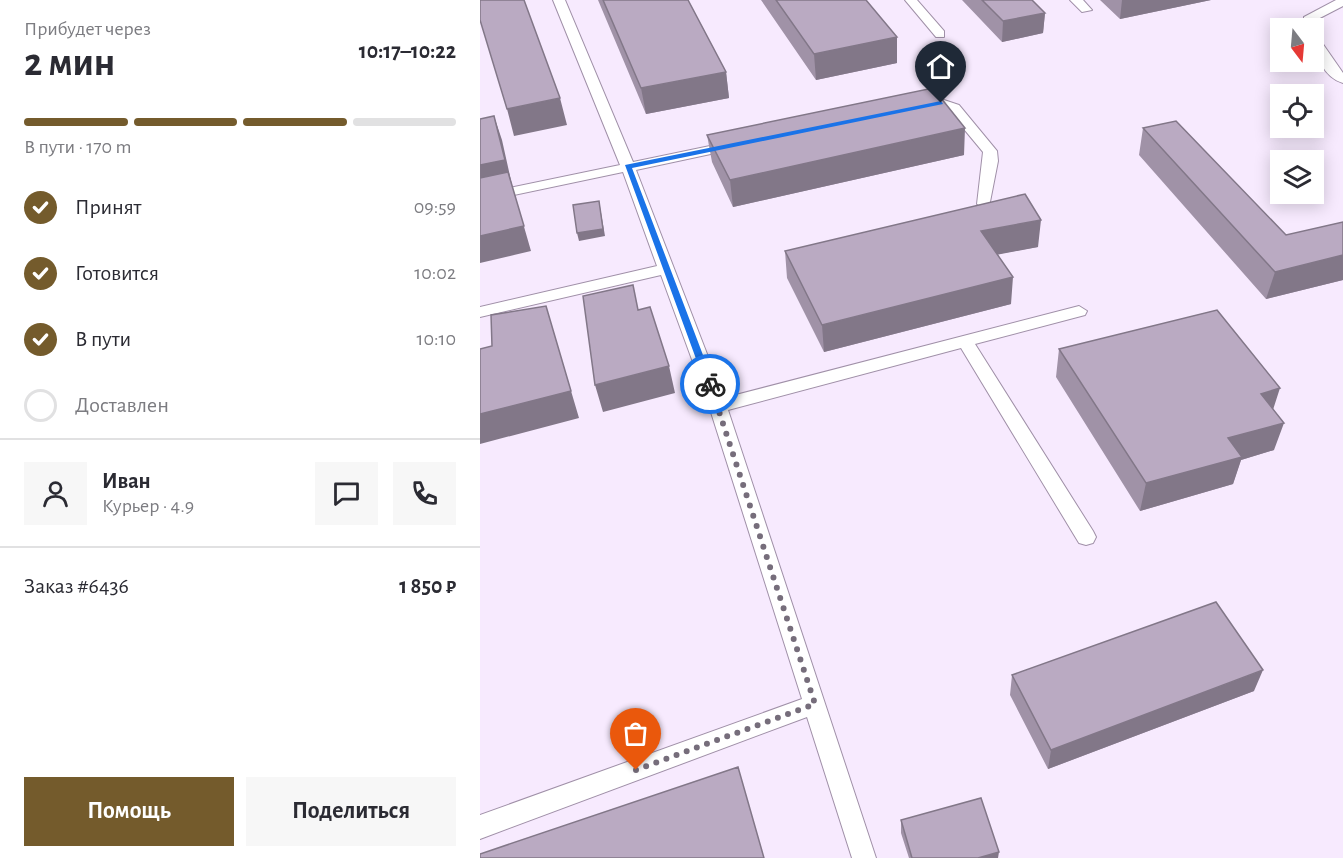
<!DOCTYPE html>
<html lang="ru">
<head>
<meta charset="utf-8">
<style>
  body { margin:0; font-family:"Alegreya Sans",sans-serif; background:#f7f7f7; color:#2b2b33; height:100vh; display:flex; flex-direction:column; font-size:22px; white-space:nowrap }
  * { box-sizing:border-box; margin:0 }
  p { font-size:20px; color:#7c7c81 }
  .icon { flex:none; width:33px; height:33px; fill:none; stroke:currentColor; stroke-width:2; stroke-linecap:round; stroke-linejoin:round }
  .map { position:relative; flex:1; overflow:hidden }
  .sheet { display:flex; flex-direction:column; background:#fff; width:480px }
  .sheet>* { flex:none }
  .needle { width:39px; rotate:164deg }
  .buttons { position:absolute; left:790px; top:18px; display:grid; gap:12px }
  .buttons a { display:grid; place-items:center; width:54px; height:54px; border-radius:0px; background:#fff; box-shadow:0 3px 15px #0003; font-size:30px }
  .pin { position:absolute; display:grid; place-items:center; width:51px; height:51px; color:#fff; margin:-62px -26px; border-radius:50% 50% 50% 0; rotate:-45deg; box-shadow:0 0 6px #0007 }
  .pin .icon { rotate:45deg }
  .courier { position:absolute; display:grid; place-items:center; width:60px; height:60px; margin:-30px; border:4px solid #1a73e8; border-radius:50%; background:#fff; color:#222; box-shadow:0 2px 8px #0007 }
  .headline em { font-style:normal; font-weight:600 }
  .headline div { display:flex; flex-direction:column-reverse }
  .headline { display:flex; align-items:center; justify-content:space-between; height:102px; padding:0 24px }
  h1 { font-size:39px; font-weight:600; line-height:45px }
  .bar { display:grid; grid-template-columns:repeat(4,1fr); gap:9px 6px; align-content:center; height:72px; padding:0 24px }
  .bar i { height:8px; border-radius:4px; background:#e1e1e2 }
  .bar .current { background:#745b2c }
  .bar p { grid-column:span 4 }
  .line { display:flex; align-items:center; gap:15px; padding:0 24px; border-top:2px solid #e1e1e2 }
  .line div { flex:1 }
  .round { display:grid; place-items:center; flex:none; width:63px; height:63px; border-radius:0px; background:#f7f7f7 }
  ol { padding:0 24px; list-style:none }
  li { display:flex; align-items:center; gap:18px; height:66px }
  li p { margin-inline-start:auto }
  li .icon { padding:6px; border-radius:50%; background:#745b2c; color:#fff; stroke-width:4 }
  li:last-child { color:#7c7c81 }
  li i { width:33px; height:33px; border:3px solid #e1e1e2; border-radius:50% }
  .button { display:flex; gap:12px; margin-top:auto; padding:12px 24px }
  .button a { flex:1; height:69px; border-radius:0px; background:#745b2c; color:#fff; font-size:24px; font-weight:600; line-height:69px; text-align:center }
  .button a+a { background:#f7f7f7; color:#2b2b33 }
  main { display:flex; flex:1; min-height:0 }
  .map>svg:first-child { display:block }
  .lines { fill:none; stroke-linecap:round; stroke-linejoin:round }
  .lane-casing { stroke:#a090a8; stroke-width:2 }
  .lane { fill:#fff; fill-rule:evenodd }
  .wall { fill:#a092a7 }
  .shaded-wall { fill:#827788 }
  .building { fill:#baaac2; stroke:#827788; stroke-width:1.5 }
  .route { fill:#1a73e8 }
  .done { stroke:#766d7b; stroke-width:6; stroke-dasharray:0 10.8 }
</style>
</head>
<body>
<main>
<section class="sheet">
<div class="headline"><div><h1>2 мин</h1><p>Прибудет через</p></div><em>10:17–10:22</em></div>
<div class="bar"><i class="current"></i><i class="current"></i><i class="current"></i><i></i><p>В пути · 170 m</p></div>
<ol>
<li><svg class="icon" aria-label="check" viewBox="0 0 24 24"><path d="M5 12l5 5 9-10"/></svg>Принят<p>09:59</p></li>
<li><svg class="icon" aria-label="check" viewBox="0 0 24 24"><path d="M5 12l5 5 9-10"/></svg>Готовится<p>10:02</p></li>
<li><svg class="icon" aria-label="check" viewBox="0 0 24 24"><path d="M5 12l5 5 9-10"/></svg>В пути<p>10:10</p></li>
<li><i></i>Доставлен</li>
</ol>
<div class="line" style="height:108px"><a class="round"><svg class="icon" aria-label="person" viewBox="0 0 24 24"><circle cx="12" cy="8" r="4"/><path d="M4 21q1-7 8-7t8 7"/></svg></a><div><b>Иван</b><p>Курьер · 4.9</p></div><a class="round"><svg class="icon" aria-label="chat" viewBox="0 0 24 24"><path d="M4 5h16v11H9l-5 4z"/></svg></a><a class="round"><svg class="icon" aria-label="phone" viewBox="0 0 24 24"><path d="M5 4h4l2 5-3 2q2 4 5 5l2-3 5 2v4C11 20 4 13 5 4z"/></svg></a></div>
<div class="line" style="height:78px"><div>Заказ #6436</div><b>1 850 ₽</b></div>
<div class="button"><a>Помощь</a><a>Поделиться</a></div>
</section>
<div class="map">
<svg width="863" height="858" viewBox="0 0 863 858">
  <rect width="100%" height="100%" fill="#f7eafe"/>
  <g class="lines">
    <defs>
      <path id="lane" d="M 73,0 L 85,0 L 153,162 L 254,141 L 261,145 L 254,149 L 156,170 L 244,398 L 599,306 L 607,311 L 605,315 L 495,344 L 613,531 L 616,537 L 613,543 L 606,545 L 599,543 L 481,348 L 248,410 L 396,858 L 372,858 L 327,717 L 0,839 L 0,815 L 322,699 L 229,406 L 181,275 L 0,317 L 0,307 L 177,266 L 143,172 L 0,202 L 0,194 L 140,165 Z
        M 425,0 L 437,0 L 464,31 L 464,37 L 456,37 Z
        M 590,0 L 603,0 L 612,10 L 602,12 Z
        M 856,0 L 863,0 L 863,6 L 834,21 L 834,31 L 824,28 L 824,17 Z
        M 834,36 L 838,37 L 863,73 L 863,83 C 844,78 834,54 834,36 Z
        M 461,99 L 479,105 L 517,151 L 518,161 L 509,207 L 504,208 L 497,204 L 503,152 L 469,111 L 460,107 L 442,111 L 435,107 L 437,104 Z"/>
    </defs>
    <use href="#lane" class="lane-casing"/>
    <use href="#lane" class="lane"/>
  </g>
  <path class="wall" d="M 118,0 L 208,0 L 246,72 L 249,98 L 166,114 Z
    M 281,0 L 386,0 L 417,63 L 336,80 Z
    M 482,0 L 552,0 L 565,13 L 563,33 L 522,42 Z
    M 620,0 L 731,0 L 640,19 Z
    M 663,128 L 806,235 L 863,222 L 863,280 L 786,299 L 659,155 Z
    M 227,135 L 484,155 L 253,207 L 232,162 Z
    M 558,247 L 518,254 L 531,304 L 344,352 L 307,278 L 305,251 Z
    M 579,349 L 793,409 L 794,450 L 761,460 L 753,484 L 660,511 L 576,377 Z
    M 532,675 L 774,691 L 568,769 L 530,695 Z
    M 421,820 L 518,858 L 429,858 L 421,833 Z"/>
  <path class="shaded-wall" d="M 642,0 L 731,0 L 640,19 Z
    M 565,13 L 563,33 L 522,42 L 523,21 Z
    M 417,37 L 417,63 L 336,80 L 334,54 Z
    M 246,72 L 249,98 L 166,114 L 161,88 Z
    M 80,98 L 87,125 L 34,136 L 27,109 Z
    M 14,116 L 22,140 L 32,185 L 51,251 L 0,263 L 0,165 Z
    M 485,128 L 484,155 L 253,207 L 250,180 Z
    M 119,201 L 125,236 L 99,241 L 97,233 Z
    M 561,220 L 558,247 L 500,258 L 501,231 Z
    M 863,255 L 863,280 L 786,299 L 795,272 Z
    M 533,277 L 531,304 L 344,352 L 342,325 Z
    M 66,306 L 99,418 L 0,444 L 0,414 Z
    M 189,366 L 195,393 L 123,412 L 115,385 Z
    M 800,388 L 791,416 L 781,394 Z
    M 804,423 L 794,450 L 761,460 L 753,484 L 660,511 L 666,483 L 748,438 Z
    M 783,670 L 774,691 L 568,769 L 571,750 Z
    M 519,852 L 518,858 L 498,858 Z"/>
  <path class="building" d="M 0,0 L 44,0 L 80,98 L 27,109 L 0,20 Z
    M 123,0 L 208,0 L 246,72 L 161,88 Z
    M 296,0 L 386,0 L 417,37 L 334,54 Z
    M 502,0 L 552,0 L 565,13 L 523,21 Z
    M 453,88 L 485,128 L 250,180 L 227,135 Z
    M 14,116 L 25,160 L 0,165 L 0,119 Z
    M 696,121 L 806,235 L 863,222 L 863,255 L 795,272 L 663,128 Z
    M 28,172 L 44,226 L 0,236 L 0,178 Z
    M 545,194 L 561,220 L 501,231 L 533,277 L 342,325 L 305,251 Z
    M 119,201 L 123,229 L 97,233 L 93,205 Z
    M 153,285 L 158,310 L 170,307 L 189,366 L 115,385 L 103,296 Z
    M 66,306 L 91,391 L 0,414 L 0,349 L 12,346 L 11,315 Z
    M 737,310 L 800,388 L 781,394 L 804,423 L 748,438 L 762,457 L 666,483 L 579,349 Z
    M 736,602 L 783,670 L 571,750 L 532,675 Z
    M 258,767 L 284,858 L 0,858 L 0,854 Z
    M 501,798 L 519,852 L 498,858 L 432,858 L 421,820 Z"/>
  <path class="route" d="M 461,101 L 463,104 L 152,168 L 234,384 L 226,386 L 145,165 Z"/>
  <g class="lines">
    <path class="done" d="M 156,770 L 335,704 L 230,384"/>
  </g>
</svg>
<div class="buttons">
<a><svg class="needle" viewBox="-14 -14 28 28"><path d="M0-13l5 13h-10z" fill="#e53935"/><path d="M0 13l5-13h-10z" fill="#7c7c81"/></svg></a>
<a><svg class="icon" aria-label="locate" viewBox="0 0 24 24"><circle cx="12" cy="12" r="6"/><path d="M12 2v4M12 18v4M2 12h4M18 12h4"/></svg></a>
<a><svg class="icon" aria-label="layers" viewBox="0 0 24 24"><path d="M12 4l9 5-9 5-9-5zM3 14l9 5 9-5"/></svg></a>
</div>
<div class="pin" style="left:156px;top:770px;background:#ea580c"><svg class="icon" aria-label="bag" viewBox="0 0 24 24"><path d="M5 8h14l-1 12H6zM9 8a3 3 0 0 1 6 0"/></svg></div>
<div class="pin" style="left:461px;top:103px;background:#1f2937"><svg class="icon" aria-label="home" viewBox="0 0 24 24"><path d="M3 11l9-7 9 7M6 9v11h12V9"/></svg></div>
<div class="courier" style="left:230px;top:384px"><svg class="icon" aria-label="bike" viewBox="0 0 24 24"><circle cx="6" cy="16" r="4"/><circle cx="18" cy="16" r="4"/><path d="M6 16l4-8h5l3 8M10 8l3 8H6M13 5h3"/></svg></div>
</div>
</main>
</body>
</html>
